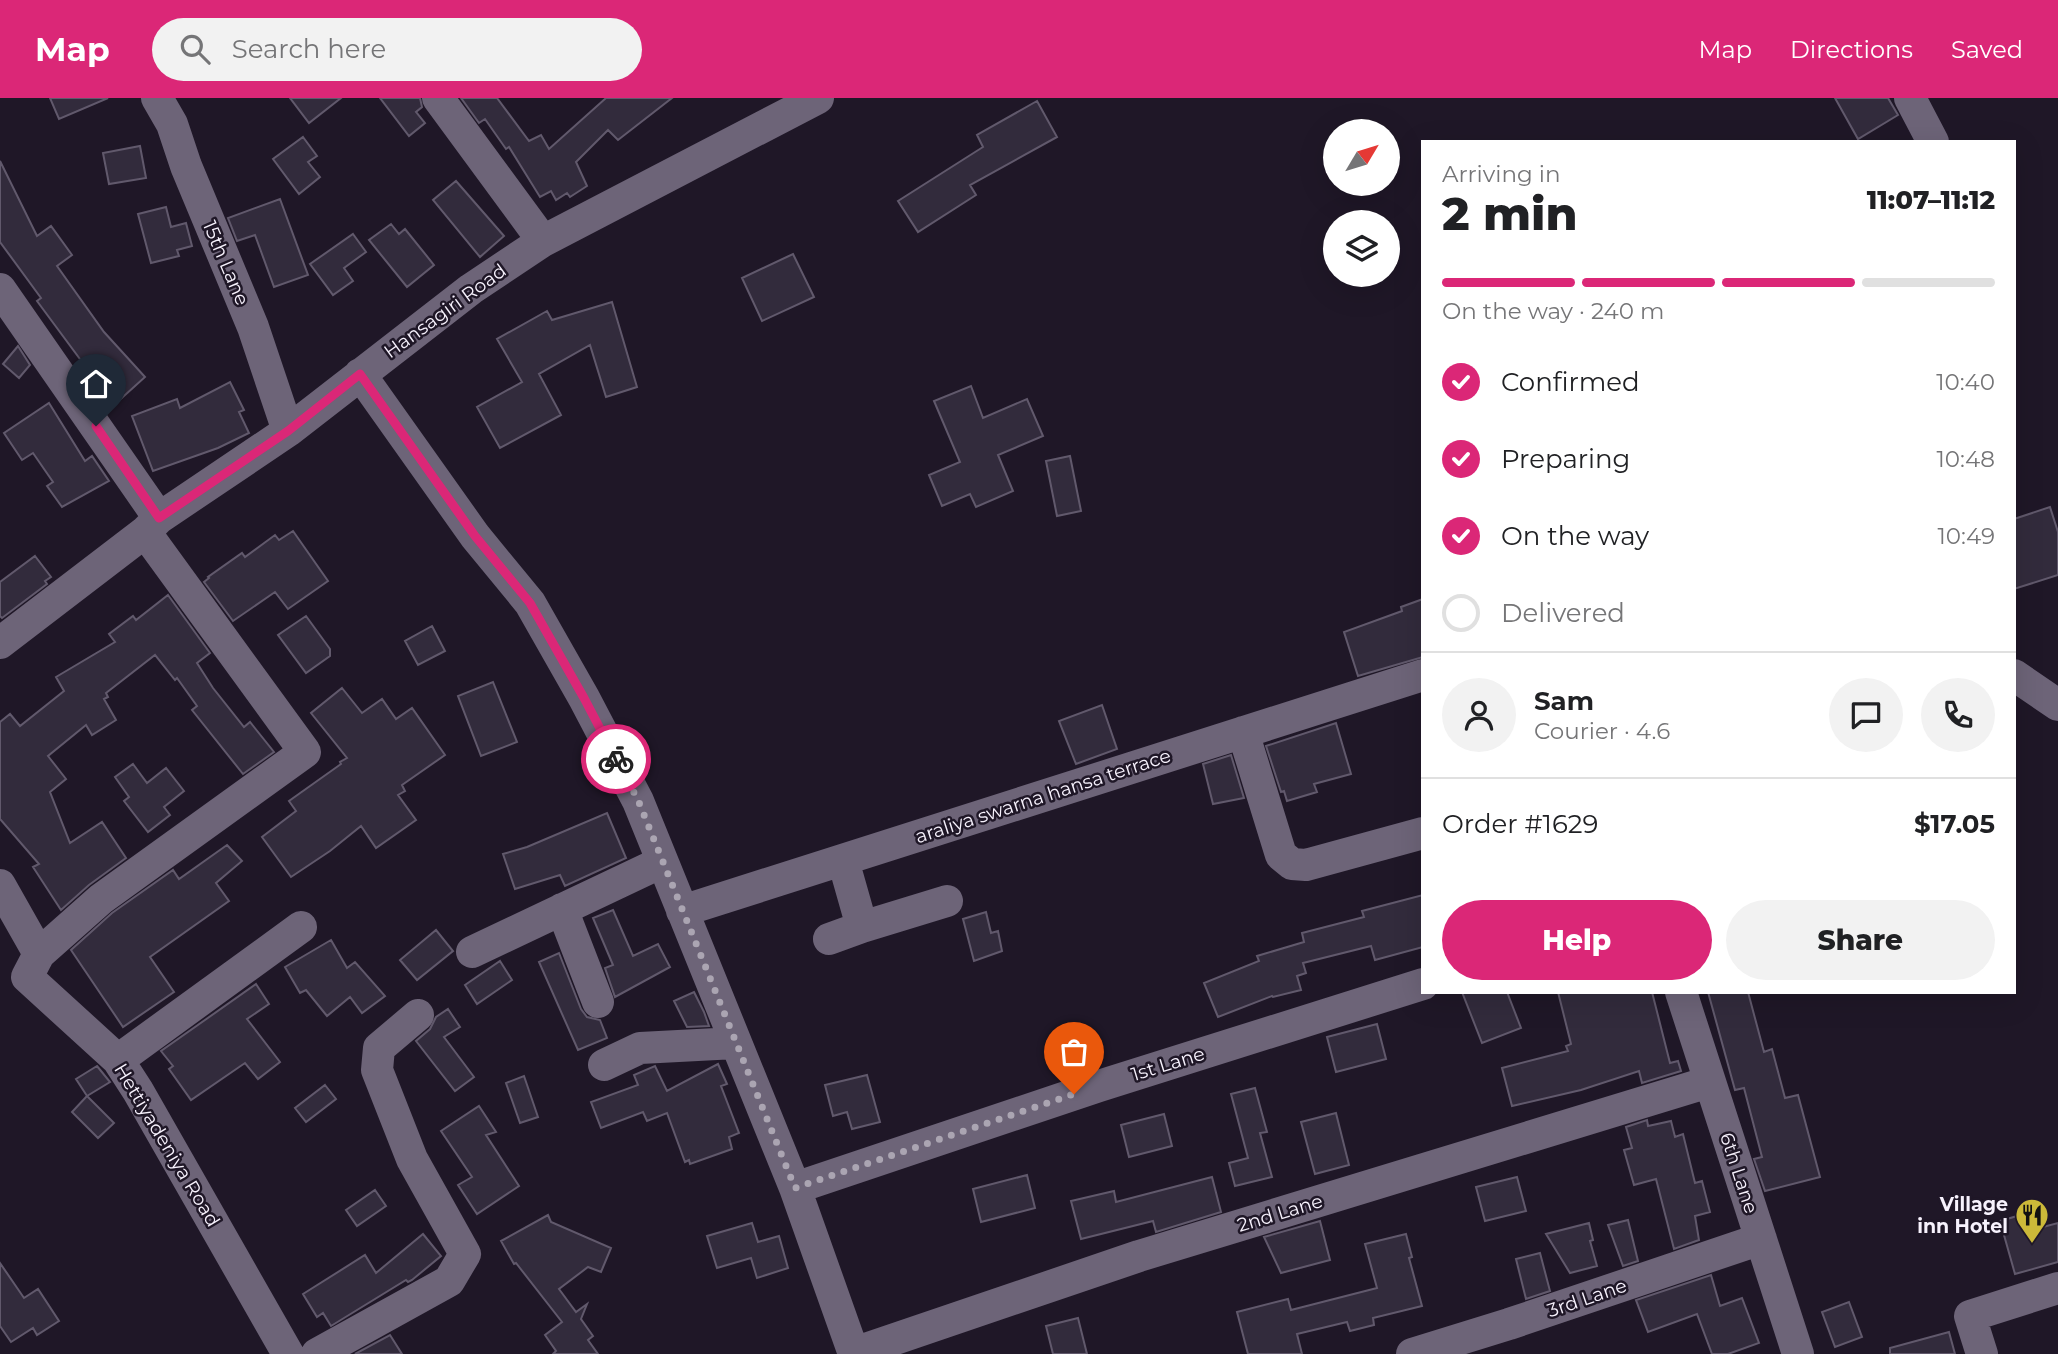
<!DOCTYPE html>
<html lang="en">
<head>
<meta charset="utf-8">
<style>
  body { margin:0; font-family:Montserrat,sans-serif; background:#f2f2f2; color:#202124; height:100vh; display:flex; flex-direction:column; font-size:26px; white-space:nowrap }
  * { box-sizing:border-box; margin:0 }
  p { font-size:23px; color:#757577 }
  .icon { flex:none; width:38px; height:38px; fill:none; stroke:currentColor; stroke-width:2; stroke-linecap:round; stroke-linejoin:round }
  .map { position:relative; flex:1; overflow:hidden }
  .drawer { position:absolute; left:1421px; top:42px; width:595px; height:854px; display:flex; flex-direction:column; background:#fff; border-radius:0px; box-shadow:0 7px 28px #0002 }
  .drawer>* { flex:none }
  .needle { width:46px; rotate:52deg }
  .buttons { position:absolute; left:1323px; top:21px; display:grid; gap:14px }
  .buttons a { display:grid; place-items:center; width:77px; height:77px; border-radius:50%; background:#fff; box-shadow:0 7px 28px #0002; font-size:35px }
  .pin { position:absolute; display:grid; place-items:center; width:60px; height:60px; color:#fff; margin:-72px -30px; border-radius:50% 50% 50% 0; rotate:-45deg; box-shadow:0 0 7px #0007 }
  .pin .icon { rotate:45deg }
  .courier { position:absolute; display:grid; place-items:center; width:70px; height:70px; margin:-35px; border:5px solid #db2777; border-radius:50%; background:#fff; color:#222; box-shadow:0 2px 9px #0007 }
  .summary em { font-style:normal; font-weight:800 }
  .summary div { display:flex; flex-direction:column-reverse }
  .summary { display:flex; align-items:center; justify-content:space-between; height:119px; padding:0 21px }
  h1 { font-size:46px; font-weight:800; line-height:52px }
  .bar { display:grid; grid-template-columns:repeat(4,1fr); gap:10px 7px; align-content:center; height:84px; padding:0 21px }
  .bar i { height:9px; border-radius:5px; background:#e0e0e0 }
  .bar .selected { background:#db2777 }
  .bar p { grid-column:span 4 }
  .line { display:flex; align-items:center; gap:18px; padding:0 21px; border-top:2px solid #e0e0e0 }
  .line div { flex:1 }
  .round { display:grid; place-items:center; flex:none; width:74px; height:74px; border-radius:37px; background:#f2f2f2 }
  ol { padding:0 21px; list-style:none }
  li { display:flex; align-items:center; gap:21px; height:77px }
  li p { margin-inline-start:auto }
  li .icon { padding:7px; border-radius:50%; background:#db2777; color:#fff; stroke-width:4 }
  li:last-child { color:#757577 }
  li i { width:38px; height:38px; border:4px solid #e0e0e0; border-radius:50% }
  .primary-button { display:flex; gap:14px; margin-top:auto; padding:14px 21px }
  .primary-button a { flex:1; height:80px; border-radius:42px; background:#db2777; color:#fff; font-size:28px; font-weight:800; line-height:80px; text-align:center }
  .primary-button a+a { background:#f2f2f2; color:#202124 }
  header { display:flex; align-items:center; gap:42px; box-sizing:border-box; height:98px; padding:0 35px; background:#db2777; color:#fff }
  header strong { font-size:33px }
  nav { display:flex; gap:38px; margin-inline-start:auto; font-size:24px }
  .search { width:490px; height:63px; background:#f2f2f2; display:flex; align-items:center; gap:18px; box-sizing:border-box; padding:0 24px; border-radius:38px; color:#757577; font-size:26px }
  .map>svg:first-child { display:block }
  .building { fill:#322b3c; stroke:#61596c; stroke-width:2 }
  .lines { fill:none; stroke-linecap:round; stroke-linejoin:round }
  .minor { stroke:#6d6478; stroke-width:32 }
  .done { stroke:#aba5b2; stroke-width:7; stroke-dasharray:0 12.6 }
  .route { stroke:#db2777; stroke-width:9 }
  .labels { text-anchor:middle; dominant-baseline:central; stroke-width:5; stroke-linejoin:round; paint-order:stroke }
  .street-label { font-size:19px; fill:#f7f2fd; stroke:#1f1727 }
  .poi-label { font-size:19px; font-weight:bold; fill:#f7f2fd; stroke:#1f1727; text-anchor:end }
</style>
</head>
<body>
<header>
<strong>Map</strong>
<div class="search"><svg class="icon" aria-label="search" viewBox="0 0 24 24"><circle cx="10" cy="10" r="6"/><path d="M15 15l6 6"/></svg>Search here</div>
<nav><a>Map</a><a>Directions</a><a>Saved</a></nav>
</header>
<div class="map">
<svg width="2058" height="1256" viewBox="0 0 2058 1256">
  <rect width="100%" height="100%" fill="#1f1727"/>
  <path class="building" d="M 50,0 L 108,0 L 59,21 Z
    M 290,0 L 341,0 L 309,25 Z
    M 380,0 L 420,0 L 422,9 L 416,14 L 425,25 L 409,38 Z
    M 461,0 L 497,0 L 529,43 L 541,37 L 549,51 L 606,0 L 672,0 L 618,42 L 608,32 L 576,64 L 587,88 L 570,99 L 567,95 L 556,102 L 551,93 L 540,99 L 509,49 L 506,51 L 485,21 L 479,25 Z
    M 1835,0 L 1888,0 L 1898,17 L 1858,41 Z
    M 1037,3 L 1057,39 L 970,87 L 976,97 L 918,134 L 898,103 L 983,49 L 977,37 Z
    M 303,39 L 317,58 L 308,64 L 320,79 L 299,96 L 273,61 Z
    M 140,48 L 146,80 L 109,86 L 103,55 Z
    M 0,63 L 37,138 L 51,128 L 72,157 L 57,168 L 104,234 L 145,279 L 114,307 L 37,203 L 41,200 L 0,144 Z
    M 456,83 L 504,138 L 480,159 L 433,102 Z
    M 280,101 L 308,177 L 274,189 L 255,137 L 237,143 L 228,120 Z
    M 166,109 L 171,129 L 186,125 L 192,148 L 177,152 L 179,158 L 151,165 L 138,116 Z
    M 391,126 L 399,136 L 405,131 L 434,167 L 407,189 L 369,142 Z
    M 353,136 L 366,154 L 344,170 L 353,183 L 333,197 L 310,166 Z
    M 793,156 L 814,199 L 762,223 L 742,180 Z
    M 612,204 L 637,289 L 606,299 L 590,247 L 539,276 L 561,317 L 500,350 L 477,309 L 522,284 L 497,241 L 547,213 L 552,222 Z
    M 18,248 L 30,267 L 19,280 L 3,266 Z
    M 230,284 L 244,312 L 239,314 L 249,335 L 218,350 L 153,373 L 132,318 L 177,301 L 180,310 Z
    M 971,288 L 983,320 L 1027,301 L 1043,338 L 998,357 L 1013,393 L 976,409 L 970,396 L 942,408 L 929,377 L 960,364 L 934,303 Z
    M 49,305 L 85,363 L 92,358 L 109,383 L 62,409 L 47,388 L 53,384 L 33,355 L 22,362 L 4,335 Z
    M 1070,358 L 1081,413 L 1057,418 L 1046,363 Z
    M 2050,409 L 2058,434 L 2058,477 L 2014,491 L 2014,421 Z
    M 293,433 L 328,483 L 288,511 L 275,494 L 233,523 L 204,484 L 209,480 L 208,479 L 242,455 L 245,459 L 275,437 L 279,442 Z
    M 35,458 L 51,479 L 45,483 L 47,486 L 2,520 L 0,518 L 0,484 Z
    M 168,497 L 210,555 L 197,565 L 213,590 L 244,629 L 250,624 L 274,654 L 243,676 L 192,612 L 197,608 L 177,580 L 175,582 L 155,557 L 106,595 L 108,599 L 104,601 L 116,622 L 92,637 L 86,627 L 48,658 L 66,681 L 50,694 L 70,745 L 102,724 L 126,760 L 89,787 L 61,812 L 33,769 L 39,766 L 0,721 L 0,624 L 10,616 L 20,628 L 64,593 L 56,579 L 115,544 L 109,536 L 133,518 L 136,522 Z
    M 1423,501 L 1423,559 L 1358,578 L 1344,534 L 1402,513 L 1401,509 Z
    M 306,518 L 330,551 L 330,558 L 306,575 L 278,537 Z
    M 432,528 L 445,553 L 418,567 L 405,543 Z
    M 493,584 L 517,644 L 481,658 L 458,598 Z
    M 342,590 L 362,615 L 382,601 L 396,621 L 412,610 L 445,657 L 402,687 L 405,693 L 398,697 L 416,722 L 376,750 L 361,728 L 330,753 L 291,779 L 262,739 L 296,713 L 289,703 L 341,666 L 340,664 L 347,660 L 311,615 Z
    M 1102,607 L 1117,651 L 1076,666 L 1059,623 Z
    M 1336,625 L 1351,676 L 1314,686 L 1317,694 L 1287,703 L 1284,693 L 1281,694 L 1266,648 Z
    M 1231,657 L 1244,700 L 1213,706 L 1203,666 Z
    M 133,666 L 147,685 L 166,670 L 184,693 L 164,709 L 170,717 L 148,734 L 124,703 L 129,699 L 115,679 Z
    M 607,715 L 626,760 L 565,788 L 560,777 L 515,791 L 503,756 L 527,749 Z
    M 227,747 L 242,763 L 216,785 L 229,803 L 150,859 L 174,894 L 123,929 L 71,852 L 112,815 L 173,772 L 179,781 Z
    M 1423,797 L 1423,849 L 1375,862 L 1371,848 L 1303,865 L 1306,875 L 1297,878 L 1301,892 L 1273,899 L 1272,898 L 1218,919 L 1204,885 L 1259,863 L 1257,858 L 1304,844 L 1302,835 L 1364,819 L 1362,813 Z
    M 613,812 L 633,858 L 658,846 L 670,869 L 615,899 L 605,870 L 613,867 L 593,820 Z
    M 986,814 L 991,835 L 998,833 L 1002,853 L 974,863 L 963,821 Z
    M 436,832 L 453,853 L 417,882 L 400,862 Z
    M 331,842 L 347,870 L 355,864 L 385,898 L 362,915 L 350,899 L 327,918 L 306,892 L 300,895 L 285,869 Z
    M 559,855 L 581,911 L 587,919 L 600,922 L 607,940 L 578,952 L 539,864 Z
    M 500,863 L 512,882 L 477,906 L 465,887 Z
    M 256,886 L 269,906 L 247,921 L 280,964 L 258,981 L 245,965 L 191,1002 L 169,971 L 173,968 L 161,953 Z
    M 694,894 L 704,914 L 709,928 L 687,929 L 674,903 Z
    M 1462,894 L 1507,894 L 1521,930 L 1482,945 Z
    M 1558,894 L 1652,894 L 1670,965 L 1678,963 L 1681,973 L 1642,985 L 1639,973 L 1581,992 L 1512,1008 L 1502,970 L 1568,953 L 1566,948 L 1571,946 Z
    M 1708,894 L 1748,894 L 1764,954 L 1772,951 L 1785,1000 L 1798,997 L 1820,1079 L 1765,1093 L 1754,1061 L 1762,1059 L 1744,990 L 1735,992 Z
    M 448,911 L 460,929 L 444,939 L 474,979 L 455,993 L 416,943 L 430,931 L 436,919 Z
    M 1377,926 L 1386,961 L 1336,974 L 1327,939 Z
    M 718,966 L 727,986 L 721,988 L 739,1035 L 729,1039 L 732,1051 L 690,1066 L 689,1062 L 685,1064 L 667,1015 L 647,1023 L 643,1014 L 601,1030 L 591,1004 L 638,987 L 634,977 L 655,968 L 667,993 Z
    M 97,968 L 110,984 L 87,998 L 76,981 Z
    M 867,977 L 880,1024 L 852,1031 L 847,1014 L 833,1018 L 825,987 Z
    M 524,978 L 538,1019 L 520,1025 L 506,985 Z
    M 325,987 L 336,1001 L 306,1024 L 295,1010 Z
    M 1255,990 L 1267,1034 L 1260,1035 L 1272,1079 L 1235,1088 L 1229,1065 L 1248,1060 L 1231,996 Z
    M 87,998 L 114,1025 L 98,1040 L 72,1014 Z
    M 479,1008 L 496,1034 L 486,1037 L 519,1088 L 477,1116 L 458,1087 L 472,1079 L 441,1033 Z
    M 1336,1015 L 1349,1067 L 1315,1076 L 1301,1024 Z
    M 1164,1016 L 1172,1048 L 1129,1059 L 1121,1027 Z
    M 1647,1022 L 1648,1028 L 1671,1023 L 1675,1039 L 1683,1036 L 1695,1085 L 1702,1083 L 1710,1114 L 1695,1118 L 1699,1142 L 1674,1151 L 1656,1081 L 1634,1087 L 1624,1052 L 1632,1050 L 1626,1029 Z
    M 1027,1077 L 1035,1110 L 981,1124 L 973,1091 Z
    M 1212,1079 L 1221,1114 L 1156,1134 L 1153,1123 L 1081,1141 L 1071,1103 L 1114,1093 L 1116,1104 Z
    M 1517,1079 L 1526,1113 L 1485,1123 L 1476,1089 Z
    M 375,1092 L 386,1108 L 357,1128 L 346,1112 Z
    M 2038,1112 L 2043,1129 L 2058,1125 L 2058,1164 L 2015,1176 L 2000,1123 Z
    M 548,1117 L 551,1124 L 611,1150 L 601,1174 L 588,1169 L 559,1191 L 576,1214 L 587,1206 L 581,1221 L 593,1238 L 588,1242 L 598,1256 L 553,1256 L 556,1253 L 545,1237 L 562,1224 L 516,1165 L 514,1166 L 501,1143 Z
    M 1628,1122 L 1638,1163 L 1623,1168 L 1608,1127 Z
    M 1320,1123 L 1330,1162 L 1281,1175 L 1264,1139 Z
    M 752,1125 L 758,1144 L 779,1138 L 788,1170 L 757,1180 L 751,1160 L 717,1170 L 707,1138 Z
    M 1589,1125 L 1593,1142 L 1590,1143 L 1597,1168 L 1570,1175 L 1546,1136 Z
    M 423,1136 L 441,1158 L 412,1182 L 408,1184 L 406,1182 L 331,1228 L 323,1215 L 317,1219 L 303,1196 L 365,1157 L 376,1175 Z
    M 1406,1136 L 1412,1159 L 1409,1160 L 1422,1208 L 1373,1220 L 1374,1227 L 1350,1233 L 1347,1224 L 1297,1236 L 1302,1256 L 1248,1256 L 1237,1214 L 1288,1201 L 1291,1212 L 1377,1190 L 1365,1146 Z
    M 1540,1155 L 1550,1193 L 1526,1201 L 1516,1161 Z
    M 0,1165 L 24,1200 L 38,1191 L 59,1223 L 37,1237 L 33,1230 L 11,1244 L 0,1228 Z
    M 1711,1177 L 1720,1208 L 1742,1200 L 1759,1245 L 1728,1256 L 1712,1256 L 1697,1216 L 1648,1234 L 1636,1202 Z
    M 1849,1204 L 1862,1239 L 1835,1249 L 1822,1214 Z
    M 1078,1220 L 1087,1256 L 1053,1256 L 1046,1228 Z
    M 1949,1234 L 1955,1256 L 1890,1256 L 1890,1250 Z
    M 390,1237 L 402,1256 L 355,1256 Z"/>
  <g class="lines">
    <path class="minor" d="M 157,0 L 172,26 L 186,68 L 253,229 L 288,333
      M 438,0 L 543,143
      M 1910,0 L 1933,44
      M 0,191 L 159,420
      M 360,276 L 475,438 L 530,505 L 584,600 L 638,703 L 795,1090 L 854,1256
      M 0,545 L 145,434 L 159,420 L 288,333 L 471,191 L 543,143 L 818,0
      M 2014,577 L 2058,607
      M 1243,634 L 1281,757 L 1292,766 L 1306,767 L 1423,735
      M 843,762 L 862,829 L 947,803
      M 0,787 L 39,856 L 27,879 L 118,962 L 138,993 L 288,1256
      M 562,811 L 598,904
      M 682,813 L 1423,577
      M 829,841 L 862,829
      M 472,854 L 662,764
      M 39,856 L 101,801 L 305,654 L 145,434
      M 1681,894 L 1798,1256
      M 118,962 L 301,829
      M 604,967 L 640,950 L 736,945
      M 795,1090 L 1099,988 L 1423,886
      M 854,1255 L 1139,1158 L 1709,984
      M 317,1256 L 449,1183 L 465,1156 L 412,1061 L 377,972 L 379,950 L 418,917
      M 1412,1256 L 1509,1226 L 1761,1141
      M 1982,1256 L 1970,1218 L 2058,1190"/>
  </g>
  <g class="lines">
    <path class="done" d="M 616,661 L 638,702 L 795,1090 L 1074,996"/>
    <path class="route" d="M 96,328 L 159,420 L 288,333 L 360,276 L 475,438 L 530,505 L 584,600 L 616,661"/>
  </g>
  <defs>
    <symbol id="restaurant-pin" viewBox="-11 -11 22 30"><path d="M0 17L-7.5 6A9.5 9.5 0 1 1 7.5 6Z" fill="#ccb939" stroke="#1f1727"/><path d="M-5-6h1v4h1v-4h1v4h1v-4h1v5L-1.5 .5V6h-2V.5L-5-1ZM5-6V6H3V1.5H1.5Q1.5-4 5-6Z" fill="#111"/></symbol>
  </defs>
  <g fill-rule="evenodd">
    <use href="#restaurant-pin" x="2013" y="1098" width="38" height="52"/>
  </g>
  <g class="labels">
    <g class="street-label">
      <text transform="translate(226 165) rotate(67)">15th Lane</text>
      <text transform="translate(445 213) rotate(-36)">Hansagiri Road</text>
      <text transform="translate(1043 698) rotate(-18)">araliya swarna hansa terrace</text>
      <text transform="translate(1168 966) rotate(-17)">1st Lane</text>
      <text transform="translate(167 1047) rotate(59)">Hettiyadeniya Road</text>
      <text transform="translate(1739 1075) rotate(72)">6th Lane</text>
      <text transform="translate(1280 1115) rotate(-17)">2nd Lane</text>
      <text transform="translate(1587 1200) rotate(-19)">3rd Lane</text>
    </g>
    <g class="poi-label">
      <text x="2008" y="1106">Village<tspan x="2008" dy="22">inn Hotel</tspan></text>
    </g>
  </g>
</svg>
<div class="buttons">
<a><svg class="needle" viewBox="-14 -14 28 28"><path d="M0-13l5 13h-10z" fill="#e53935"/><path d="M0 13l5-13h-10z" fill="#757577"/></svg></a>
<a><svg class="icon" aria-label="layers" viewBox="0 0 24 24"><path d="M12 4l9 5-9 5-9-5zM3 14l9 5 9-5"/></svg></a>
</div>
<div class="pin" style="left:1074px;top:996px;background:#ea580c"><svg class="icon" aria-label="bag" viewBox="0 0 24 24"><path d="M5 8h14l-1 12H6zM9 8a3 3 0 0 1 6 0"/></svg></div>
<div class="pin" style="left:96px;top:328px;background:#1f2937"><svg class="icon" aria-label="home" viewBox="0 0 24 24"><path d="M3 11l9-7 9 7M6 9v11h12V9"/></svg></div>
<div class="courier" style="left:616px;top:661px"><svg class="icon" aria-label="bike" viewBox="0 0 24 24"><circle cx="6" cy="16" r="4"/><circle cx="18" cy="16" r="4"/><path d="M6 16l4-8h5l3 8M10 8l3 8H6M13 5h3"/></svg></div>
<section class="drawer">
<div class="summary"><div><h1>2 min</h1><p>Arriving in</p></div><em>11:07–11:12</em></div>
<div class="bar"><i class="selected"></i><i class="selected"></i><i class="selected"></i><i></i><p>On the way · 240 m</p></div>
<ol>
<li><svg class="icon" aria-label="check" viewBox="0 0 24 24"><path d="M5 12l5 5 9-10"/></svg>Confirmed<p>10:40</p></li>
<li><svg class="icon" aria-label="check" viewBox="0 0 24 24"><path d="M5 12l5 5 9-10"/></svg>Preparing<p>10:48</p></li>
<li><svg class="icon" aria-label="check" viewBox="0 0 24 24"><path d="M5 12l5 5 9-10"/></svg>On the way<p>10:49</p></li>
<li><i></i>Delivered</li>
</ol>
<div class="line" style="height:126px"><a class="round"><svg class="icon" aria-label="person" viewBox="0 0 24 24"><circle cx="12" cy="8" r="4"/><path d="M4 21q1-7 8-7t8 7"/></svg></a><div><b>Sam</b><p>Courier · 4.6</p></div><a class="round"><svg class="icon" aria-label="chat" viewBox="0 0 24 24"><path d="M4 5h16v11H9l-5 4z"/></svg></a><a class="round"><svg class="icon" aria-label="phone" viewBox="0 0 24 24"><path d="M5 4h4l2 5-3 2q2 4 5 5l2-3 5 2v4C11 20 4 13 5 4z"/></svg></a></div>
<div class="line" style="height:91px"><div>Order #1629</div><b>$17.05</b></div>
<div class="primary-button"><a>Help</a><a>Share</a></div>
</section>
</div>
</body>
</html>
